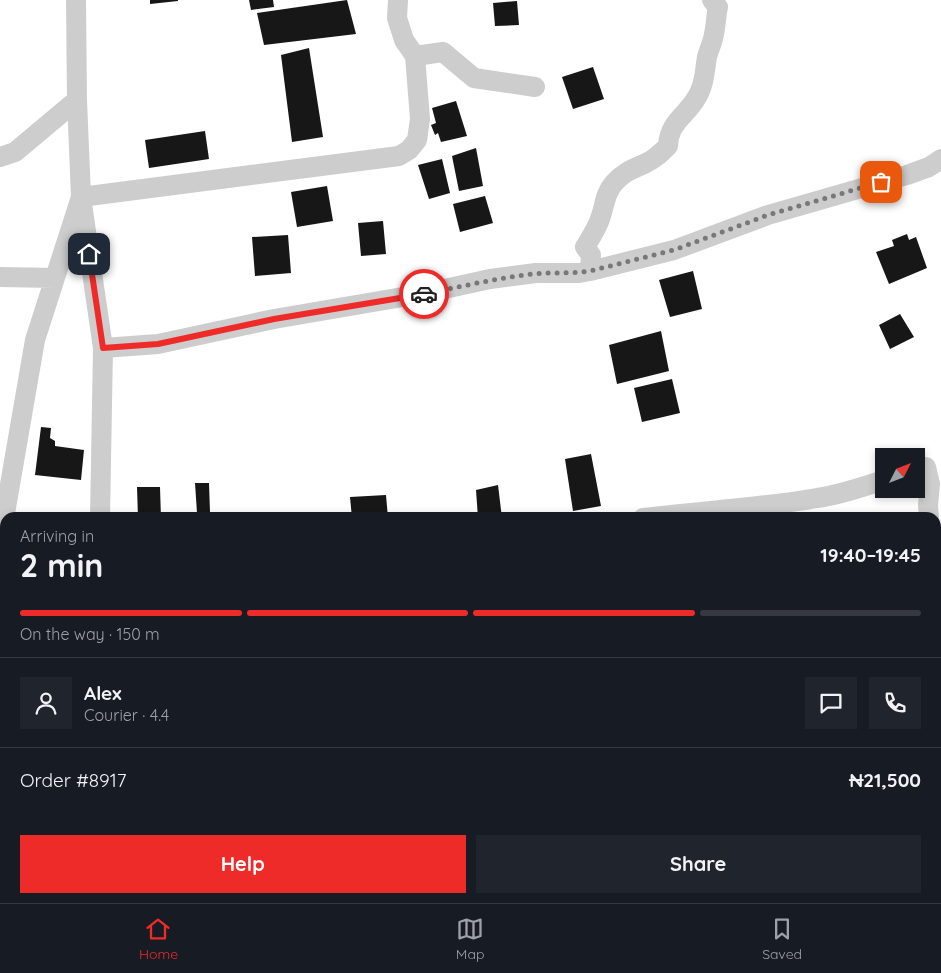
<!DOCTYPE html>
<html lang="en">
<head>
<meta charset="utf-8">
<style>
  body { margin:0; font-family:Quicksand,sans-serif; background:#20242c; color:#f1f3f6; height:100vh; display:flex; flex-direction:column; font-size:19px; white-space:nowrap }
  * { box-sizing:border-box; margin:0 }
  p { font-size:16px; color:#9ea1a6 }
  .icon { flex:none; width:28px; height:28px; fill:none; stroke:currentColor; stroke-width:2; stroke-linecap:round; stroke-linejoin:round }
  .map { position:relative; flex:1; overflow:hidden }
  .side { position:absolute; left:0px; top:512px; width:941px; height:391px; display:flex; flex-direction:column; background:#171b24; border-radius:15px 15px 0 0; box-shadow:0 2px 8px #0003 }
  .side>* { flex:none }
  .needle { width:32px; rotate:48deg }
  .controls { position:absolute; left:875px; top:448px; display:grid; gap:10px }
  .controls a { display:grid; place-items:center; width:50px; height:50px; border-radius:0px; background:#171b24; box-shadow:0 2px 8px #0003; font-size:25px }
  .pin { position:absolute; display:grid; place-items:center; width:42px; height:42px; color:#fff; margin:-21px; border-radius:10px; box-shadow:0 2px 8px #0006 }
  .courier { position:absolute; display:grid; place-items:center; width:50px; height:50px; margin:-25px; border:4px solid #ef2b2a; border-radius:50%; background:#fff; color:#222; box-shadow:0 1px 6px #0007 }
  .overview em { font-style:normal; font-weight:800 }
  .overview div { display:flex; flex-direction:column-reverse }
  .overview { display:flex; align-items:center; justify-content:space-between; height:85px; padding:0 20px }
  h1 { font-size:32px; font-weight:800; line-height:38px }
  .bar { display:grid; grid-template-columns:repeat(4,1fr); gap:8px 5px; align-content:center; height:60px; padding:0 20px }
  .bar i { height:6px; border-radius:4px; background:#363941 }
  .bar .on { background:#ef2b2a }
  .bar p { grid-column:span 4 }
  .line { display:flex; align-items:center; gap:12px; padding:0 20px; border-top:1px solid #363941 }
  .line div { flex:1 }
  .round { display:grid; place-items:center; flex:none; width:52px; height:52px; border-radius:0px; background:#20242c }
  .primary-button { display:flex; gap:10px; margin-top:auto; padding:10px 20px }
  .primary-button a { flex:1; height:58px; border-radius:0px; background:#ef2b2a; color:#fff; font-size:20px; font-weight:800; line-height:58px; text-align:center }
  .primary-button a+a { background:#20242c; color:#f1f3f6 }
  .menu { display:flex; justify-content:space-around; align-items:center; height:70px; border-top:1px solid #363941; background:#171b24; font-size:14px; color:#9ea1a6 }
  .menu a { display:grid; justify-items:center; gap:2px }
  .menu .on { color:#ef2b2a }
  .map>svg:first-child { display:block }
  .building { fill:#171717 }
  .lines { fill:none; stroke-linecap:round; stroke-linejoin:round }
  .street { stroke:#cdcdcd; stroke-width:20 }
  .done { stroke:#787878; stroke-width:5; stroke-dasharray:0 9 }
  .route { stroke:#ef2b2a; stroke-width:6 }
</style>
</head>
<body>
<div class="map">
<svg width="941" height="903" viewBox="0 0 941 903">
  <rect width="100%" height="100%" fill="#fff"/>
  <path class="building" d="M 150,0 L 178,0 L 178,1 L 150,4 Z
    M 249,0 L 273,0 L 274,7 L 251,10 Z
    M 347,0 L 356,34 L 264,45 L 257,13 Z
    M 517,1 L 519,25 L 495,26 L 493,3 Z
    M 309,48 L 323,137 L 292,142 L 281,55 Z
    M 593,67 L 604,99 L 573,109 L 562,77 Z
    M 456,101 L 467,136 L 441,142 L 438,133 L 435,135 L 431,125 L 436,123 L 432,108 Z
    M 205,131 L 209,159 L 149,168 L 145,140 Z
    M 476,148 L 483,186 L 459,191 L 452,156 Z
    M 442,159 L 450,193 L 429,199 L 418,165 Z
    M 327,186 L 333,221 L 297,227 L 291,192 Z
    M 485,196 L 493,223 L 460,232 L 453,204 Z
    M 383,221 L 386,254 L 361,256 L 358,223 Z
    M 907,234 L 909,240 L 916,237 L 927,268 L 889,284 L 876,252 L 894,246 L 892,240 Z
    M 288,235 L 291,273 L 255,276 L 252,237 Z
    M 693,271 L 702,309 L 670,317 L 659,280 Z
    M 900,314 L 914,337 L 890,349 L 879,325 Z
    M 661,331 L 669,371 L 617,384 L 609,345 Z
    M 672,379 L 680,413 L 642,422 L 634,388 Z
    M 41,427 L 51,428 L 50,438 L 55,441 L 55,446 L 84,450 L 81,480 L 35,475 Z
    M 591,454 L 601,506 L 573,511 L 565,459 Z
    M 195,483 L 209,483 L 210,512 L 197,513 Z
    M 498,485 L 502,518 L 478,518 L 476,490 Z
    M 137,487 L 160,487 L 161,518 L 138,518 Z
    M 386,495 L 388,518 L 352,518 L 350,497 Z
    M 936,693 L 941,703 L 941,720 L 936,723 Z
    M 135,899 L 153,899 L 153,903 L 135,903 Z
    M 171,899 L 218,899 L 218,903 L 171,903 Z
    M 582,899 L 621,899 L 623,903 L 585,903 Z"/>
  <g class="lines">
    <path class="street" d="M 76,0 L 77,100 L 81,197 L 103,348 L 100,518
      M 415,56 L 443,52 L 474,78 L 535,87
      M 0,157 L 15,152 L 77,100
      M 590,271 L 591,255 L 585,247 C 591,237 598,227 601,216 C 605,204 605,193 614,183 C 626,170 632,170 646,163 C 655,159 661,153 668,146 C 669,119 691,114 700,91 C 705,80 705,68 707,57 C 709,49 713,42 714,34 C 716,25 716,16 718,7 L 712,0
      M 0,277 L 55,278
      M 103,348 L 158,344 L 274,319 L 426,293 L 490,279 L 536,273 L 579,273 L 590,271 L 674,250 L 768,215 L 907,175 L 929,167 L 941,159
      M 926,467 L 930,484 L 928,505 L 929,518
      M 643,518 C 701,511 760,508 817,498 C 840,495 862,487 884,480
      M 0,532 L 3,525 L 35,340 L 81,197 L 399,156 L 409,150 L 417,140 L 420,119 L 415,56 L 404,40 L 397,18 L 398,0
      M 936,618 L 941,618
      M 936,765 L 941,762
      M 105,899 L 105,903
      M 682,903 L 682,899
      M 727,903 L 736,899"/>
  </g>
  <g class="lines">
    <path class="done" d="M 424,294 C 460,287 496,278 533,274 C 552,272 571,274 590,271 L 674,250 L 768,215 L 881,182"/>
    <path class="route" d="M 89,254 L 103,348 L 158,344 L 274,319 L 424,294"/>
  </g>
</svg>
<div class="controls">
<a><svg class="needle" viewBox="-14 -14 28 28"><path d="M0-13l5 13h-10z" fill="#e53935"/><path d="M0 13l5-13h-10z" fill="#9ea1a6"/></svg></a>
</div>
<div class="pin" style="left:881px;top:182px;background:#ea580c"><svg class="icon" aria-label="bag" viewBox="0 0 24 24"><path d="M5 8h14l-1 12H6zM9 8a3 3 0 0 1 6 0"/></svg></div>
<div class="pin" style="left:89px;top:254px;background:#1f2937"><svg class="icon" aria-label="home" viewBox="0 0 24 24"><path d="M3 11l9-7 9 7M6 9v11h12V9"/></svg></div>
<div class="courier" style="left:424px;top:294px"><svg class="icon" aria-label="car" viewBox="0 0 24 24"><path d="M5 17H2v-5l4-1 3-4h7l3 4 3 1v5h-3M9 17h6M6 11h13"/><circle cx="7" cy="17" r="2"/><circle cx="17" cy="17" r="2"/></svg></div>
<section class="side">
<div class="overview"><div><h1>2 min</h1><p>Arriving in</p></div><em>19:40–19:45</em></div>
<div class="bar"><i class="on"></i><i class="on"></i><i class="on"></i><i></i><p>On the way · 150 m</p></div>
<div class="line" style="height:90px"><a class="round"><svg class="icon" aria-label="person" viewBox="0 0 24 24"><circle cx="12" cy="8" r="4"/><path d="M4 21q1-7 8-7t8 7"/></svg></a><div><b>Alex</b><p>Courier · 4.4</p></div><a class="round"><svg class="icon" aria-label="chat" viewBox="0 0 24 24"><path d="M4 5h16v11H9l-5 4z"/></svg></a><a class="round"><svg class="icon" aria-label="phone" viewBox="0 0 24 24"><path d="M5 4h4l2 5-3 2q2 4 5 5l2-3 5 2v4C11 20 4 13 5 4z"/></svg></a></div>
<div class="line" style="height:65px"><div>Order #8917</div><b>₦21,500</b></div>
<div class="primary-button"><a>Help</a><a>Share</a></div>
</section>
</div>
<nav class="menu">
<a class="on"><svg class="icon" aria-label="home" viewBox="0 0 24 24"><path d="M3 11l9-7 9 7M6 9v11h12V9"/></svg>Home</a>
<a><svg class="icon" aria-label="map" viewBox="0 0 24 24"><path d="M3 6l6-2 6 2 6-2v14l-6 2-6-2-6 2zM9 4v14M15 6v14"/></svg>Map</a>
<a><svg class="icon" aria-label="saved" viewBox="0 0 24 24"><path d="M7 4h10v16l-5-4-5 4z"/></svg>Saved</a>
</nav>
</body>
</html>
